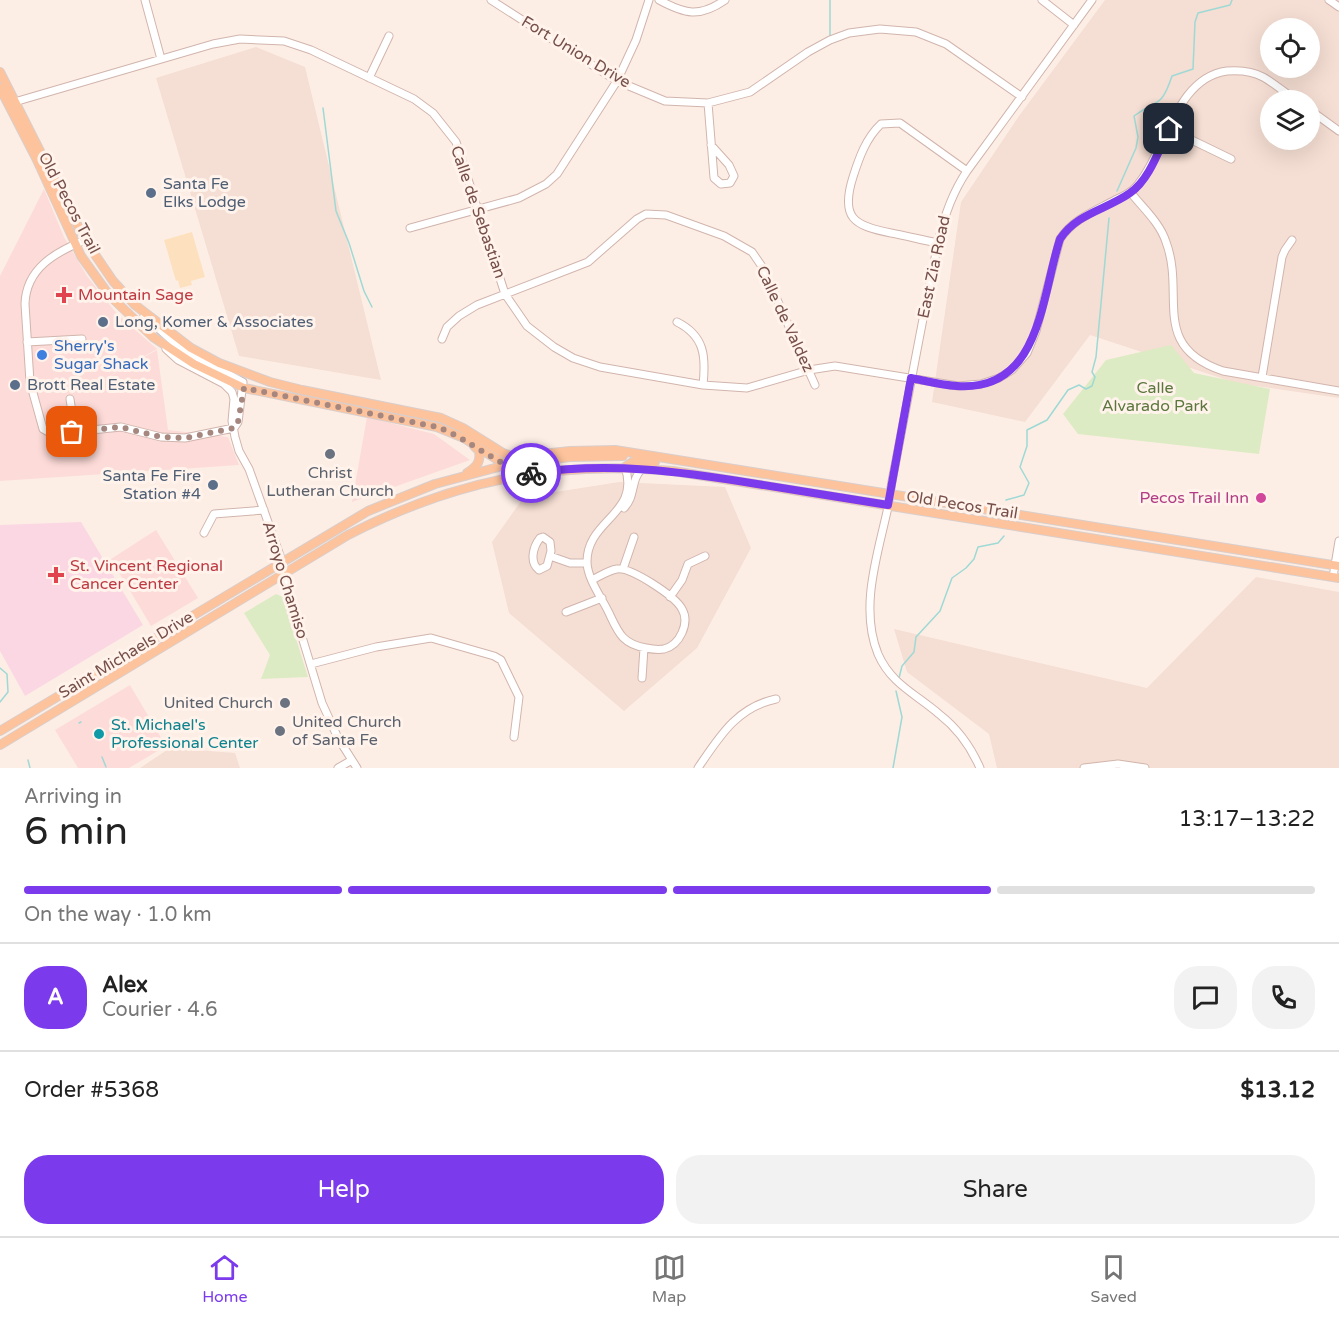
<!DOCTYPE html>
<html lang="en">
<head>
<meta charset="utf-8">
<style>
  body { margin:0; font-family:"Varela Round",sans-serif; background:#f2f2f2; color:#222; height:100vh; display:flex; flex-direction:column; font-size:22px; white-space:nowrap }
  * { box-sizing:border-box; margin:0 }
  p { font-size:20px; color:#767676 }
  .icon { flex:none; width:33px; height:33px; fill:none; stroke:currentColor; stroke-width:2; stroke-linecap:round; stroke-linejoin:round }
  .map { position:relative; height:768px; overflow:hidden }
  .side { display:flex; flex-direction:column; background:#fff; flex:1 }
  .side>* { flex:none }
  .controls { position:absolute; left:1260px; top:18px; display:grid; gap:12px }
  .controls a { display:grid; place-items:center; width:60px; height:60px; border-radius:50%; background:#fff; box-shadow:0 6px 24px #0002; font-size:30px }
  .pin { position:absolute; display:grid; place-items:center; width:51px; height:51px; color:#fff; margin:-26px; border-radius:12px; box-shadow:0 3px 9px #0006 }
  .courier { position:absolute; display:grid; place-items:center; width:60px; height:60px; margin:-30px; border:4px solid #7c3aed; border-radius:50%; background:#fff; color:#222; box-shadow:0 2px 8px #0007 }
  .overview em { font-style:normal; font-weight:600 }
  .overview div { display:flex; flex-direction:column-reverse }
  .overview { display:flex; align-items:center; justify-content:space-between; height:102px; padding:0 24px }
  h1 { font-size:39px; font-weight:600; line-height:45px }
  .bar { display:grid; grid-template-columns:repeat(4,1fr); gap:9px 6px; align-content:center; height:72px; padding:0 24px }
  .bar i { height:8px; border-radius:4px; background:#e0e0e0 }
  .bar .active { background:#7c3aed }
  .bar p { grid-column:span 4 }
  .line { display:flex; align-items:center; gap:15px; padding:0 24px; border-top:2px solid #e0e0e0 }
  .line div { flex:1 }
  .round { display:grid; place-items:center; flex:none; width:63px; height:63px; border-radius:24px; background:#f2f2f2 }
  .button { display:flex; gap:12px; margin-top:auto; padding:12px 24px }
  .button a { flex:1; height:69px; border-radius:24px; background:#7c3aed; color:#fff; font-size:24px; font-weight:600; line-height:69px; text-align:center }
  .button a+a { background:#f2f2f2; color:#222 }
  .tabs { display:flex; justify-content:space-around; align-items:center; height:84px; border-top:2px solid #e0e0e0; background:#fff; font-size:16px; color:#767676 }
  .tabs a { display:grid; justify-items:center; gap:3px }
  .tabs .active { color:#7c3aed }
  .map>svg:first-child { display:block }
  .residential { fill:#f5ded3; fill-rule:evenodd }
  .commercial { fill:#fddbd8 }
  .medical { fill:#fbd7e4 }
  .green { fill:#dcebc3 }
  .sand { fill:#fde1be }
  .lines { fill:none; stroke-linecap:round; stroke-linejoin:round }
  .stream { stroke:#9ed9d5; stroke-width:1.5 }
  .minor-casing { stroke:#d1b5ad; stroke-width:9 }
  .major-casing { stroke:#d9cecc; stroke-width:10 }
  .minor { stroke:#fff; stroke-width:7 }
  .major { stroke:#fdc39c; stroke-width:8 }
  .done { stroke:#a58780; stroke-width:6; stroke-dasharray:0 10.8 }
  .route { stroke:#7c3aed; stroke-width:8 }
  .service-dot { fill:#5c6f8a; stroke:#fff3eb; stroke-width:2 }
  .health-dot { fill:#e0444e; stroke:#fff3eb; stroke-width:2 }
  .shop-dot { fill:#3f7fe0; stroke:#fff3eb; stroke-width:2 }
  .worship-dot { fill:#6b7280; stroke:#fff3eb; stroke-width:2 }
  .hotel-dot { fill:#d1479c; stroke:#fff3eb; stroke-width:2 }
  .culture-dot { fill:#0f9aa8; stroke:#fff3eb; stroke-width:2 }
  .labels { text-anchor:middle; dominant-baseline:central; stroke-width:6; stroke-linejoin:round; paint-order:stroke }
  .street-label { font-size:16px; fill:#764f49; stroke:#fff3eb }
  .service-label { font-size:16px; fill:#4e5e75; stroke:#fff3eb; text-anchor:start }
  .health-label { font-size:16px; fill:#be3a42; stroke:#fff3eb; text-anchor:start }
  .shop-label { font-size:16px; fill:#366cbe; stroke:#fff3eb; text-anchor:start }
  .park-label { font-size:16px; fill:#5b773e; stroke:#fff3eb }
  .worship-label { font-size:16px; fill:#5b616d; stroke:#fff3eb }
  .hotel-label { font-size:16px; fill:#b23c85; stroke:#fff3eb; text-anchor:end }
  .culture-label { font-size:16px; fill:#0d838f; stroke:#fff3eb; text-anchor:start }
</style>
</head>
<body>
<div class="map">
<svg width="1339" height="768" viewBox="0 0 1339 768">
  <rect width="100%" height="100%" fill="#fdeee5"/>
  <path class="residential" d="M 1105,0 L 1339,0 L 1339,398 L 1236,383 L 1090,335 L 1025,422 L 932,402 L 961,202 L 1019,116 ZM 1270,28 L 1310,28 L 1310,68 L 1270,68 ZM 1270,100 L 1310,100 L 1310,140 L 1270,140 Z
    M 256,47 L 305,67 L 381,380 L 239,356 L 156,78 Z
    M 619,482 L 725,487 L 751,548 L 697,648 L 624,711 L 509,613 L 492,542 L 524,497 Z
    M 1256,577 L 1339,592 L 1339,768 L 997,768 L 989,734 L 907,672 L 894,629 L 1147,688 Z
    M 170,748 L 235,753 L 240,768 L 140,768 Z"/>
  <path class="commercial" d="M 44,189 L 64,237 L 87,276 L 117,314 L 157,349 L 85,390 L 157,350 L 168,430 L 228,437 L 239,465 L 0,481 L 0,276 Z
    M 367,417 L 434,434 L 470,460 L 352,502 Z
    M 156,530 L 198,598 L 151,626 L 111,559 Z
    M 130,685 L 166,746 L 129,768 L 78,768 L 55,730 Z"/>
  <path class="medical" d="M 81,522 L 143,625 L 25,696 L 0,651 L 0,525 Z"/>
  <path class="green" d="M 1171,345 L 1194,373 L 1270,389 L 1259,454 L 1078,434 L 1063,414 L 1106,360 Z
    M 276,594 L 283,597 L 308,677 L 261,679 L 270,655 L 244,613 Z"/>
  <path class="sand" d="M 192,232 L 205,277 L 191,281 L 192,285 L 180,288 L 178,280 L 176,281 L 164,240 Z"/>
  <g class="lines">
    <path class="stream" d="M 830,0 L 830,38
      M 323,108 L 336,211 L 349,243 L 364,291 L 372,307
      M 1117,191 L 1136,148 L 1138,137 L 1134,116 C 1157,99 1161,109 1172,76 L 1193,69 L 1195,22 L 1198,13 L 1230,5 L 1232,0
      M 1006,500 L 1024,495 L 1029,483 L 1020,467 L 1027,446 L 1027,430 L 1047,420 L 1068,390 L 1079,385 L 1086,389 L 1092,386 L 1095,377 L 1092,372 L 1096,357 L 1109,218
      M 0,668 L 7,674 L 8,692 L 0,702
      M 899,678 L 902,666 L 914,652 L 916,637 L 940,611 L 952,578 L 966,568 L 974,559 L 978,547 L 998,543 L 1004,536
      M 79,723 L 81,722
      M 146,726 L 148,728
      M 102,757 L 106,767
      M 28,760 L 30,768
      M 893,768 L 902,717 L 896,691"/>
    <defs>
      <path id="minor" d="M 145,0 L 161,59
        M 491,0 L 617,81 L 665,101 L 708,103 L 750,92 L 808,52 L 830,40 L 849,33 L 880,29 L 916,32 L 946,44 L 1022,97
        M 659,0 C 685,14 699,18 725,0
        M 1042,0 L 1074,25
        M 1329,0 L 1339,7
        M 369,78 L 389,36
        M 11,103 L 213,44 L 240,39 L 284,41 L 311,50 L 414,99 L 433,113 L 456,142 L 505,294 L 527,326 L 554,347 L 573,358 L 600,367 L 703,385 L 747,388 L 809,370 L 835,366 L 958,386 L 981,384 L 999,378 L 1012,370 L 1027,353 L 1036,331 L 1060,239 C 1073,219 1095,211 1115,200 C 1122,197 1129,194 1135,188 C 1166,154 1174,78 1227,71 C 1239,70 1252,71 1263,77 C 1274,83 1285,93 1296,100
        M 708,103 L 714,178 L 721,184 L 730,183 L 734,176 L 729,165 L 711,145
        M 1310,110 L 1339,131
        M 1169,129 L 1231,159
        M 1131,193 C 1143,208 1160,223 1166,242 C 1186,295 1149,346 1223,371 L 1339,391
        M 410,228 L 519,198 L 546,184 L 557,174 L 617,81 L 636,40 L 649,0
        M 85,240 C 56,252 26,268 25,304 L 30,382 L 43,429 L 52,434 L 121,427 L 161,437 L 185,438 L 234,428
        M 938,243 C 922,240 907,236 891,233 C 854,226 840,218 853,177 C 859,158 866,138 881,124 L 900,123 L 967,171
        M 144,316 L 183,350 L 243,382 L 238,422 L 234,428
        M 677,322 C 705,336 706,357 703,385
        M 442,339 L 447,327 L 459,316 L 477,305 L 588,262 L 637,219 L 646,214 L 666,215 L 724,236 L 752,252 L 763,268 L 815,385
        M 27,342 L 82,339
        M 166,349 L 178,360 L 224,384 L 232,392 L 234,399 L 232,421 L 235,437 L 239,451 L 249,469 L 282,561 L 283,574 L 322,703 L 338,738 L 357,768
        M 1262,377 L 1282,257 L 1285,250 L 1292,240
        M 70,399 L 75,432
        M 624,508 C 636,496 630,480 642,469
        M 204,533 L 214,514 L 264,510
        M 543,537 L 550,542 L 551,551 L 547,566 L 539,570 C 529,562 533,547 540,538 Z
        M 550,556 L 570,563 L 587,563
        M 623,569 L 634,537
        M 1333,577 L 1339,541
        M 592,580 C 600,576 609,570 617,569 C 631,567 675,596 682,609 C 690,623 680,645 664,649 C 658,650 651,649 646,648 C 622,644 618,632 609,613 C 602,598 588,580 587,563 C 586,519 641,515 625,467
        M 670,597 L 682,580 L 688,564 L 705,556
        M 566,612 L 602,598
        M 311,664 L 376,647 L 431,638 L 494,656 L 501,660 L 519,697 L 514,737
        M 642,678 L 644,648
        M 338,768 L 352,760
        M 698,768 C 719,737 737,707 776,699
        M 980,768 C 971,747 957,728 939,714 C 916,694 891,684 878,654 C 859,607 878,554 888,507 C 890,493 892,480 895,466 C 909,392 923,317 938,243 C 944,216 952,193 967,171 L 1092,0
        M 1084,768 L 1118,764 L 1145,768"/>
      <path id="major" d="M 0,72 L 85,240 L 113,281 L 135,305 L 191,348 L 219,363 L 270,382 L 302,390 L 441,418 L 463,428 L 503,453 L 514,457 L 570,451 L 615,450 L 1339,566
        M 0,88 L 37,160 L 81,256 L 109,295 L 153,337 L 194,364 L 244,388 L 437,427 L 464,438 L 507,466
        M 625,467 L 634,461 L 655,462
        M 467,473 C 476,467 481,463 479,451 L 474,446
        M 0,731 L 368,511 L 435,484 L 506,465 L 570,457 L 623,456
        M 0,745 L 348,535 C 453,481 555,460 673,471 L 1339,578"/>
    </defs>
    <use href="#minor" class="minor-casing"/>
    <use href="#major" class="major-casing"/>
    <use href="#minor" class="minor"/>
    <use href="#major" class="major"/>
  </g>
  <g class="lines">
    <path class="done" d="M 72,432 L 120,427 L 161,437 L 185,438 L 234,428 L 238,422 L 244,388 L 437,427 C 465,436 508,473 531,473"/>
    <path class="route" d="M 531,473 C 611,462 678,471 757,484 C 801,491 844,498 888,505 L 911,378 C 926,381 941,385 957,386 C 1041,392 1041,297 1060,239 C 1077,213 1106,210 1130,193 C 1150,179 1159,149 1169,129"/>
  </g>
  <g class="service-dot">
    <circle cx="151" cy="193" r="6"/>
    <circle cx="103" cy="322" r="6"/>
    <circle cx="15" cy="385" r="6"/>
    <circle cx="213" cy="485" r="6"/>
  </g>
  <g class="health-dot">
    <path d="M61 286h6v6h6v6h-6v6h-6v-6h-6v-6h6z"/>
    <path d="M53 566h6v6h6v6h-6v6h-6v-6h-6v-6h6z"/>
  </g>
  <circle class="shop-dot" cx="42" cy="355" r="6"/>
  <g class="worship-dot">
    <circle cx="330" cy="454" r="6"/>
    <circle cx="285" cy="703" r="6"/>
    <circle cx="280" cy="731" r="6"/>
  </g>
  <circle class="hotel-dot" cx="1261" cy="498" r="6"/>
  <circle class="culture-dot" cx="99" cy="734" r="6"/>
  <g class="labels">
    <g class="street-label">
      <text transform="translate(576 52) rotate(31)">Fort Union Drive</text>
      <text transform="translate(69 203) rotate(62)">Old Pecos Trail</text>
      <text transform="translate(478 212) rotate(71)">Calle de Sebastian</text>
      <text transform="translate(934 267) rotate(-78)">East Zia Road</text>
      <text transform="translate(785 319) rotate(65)">Calle de Valdez</text>
      <text transform="translate(962 505) rotate(9)">Old Pecos Trail</text>
      <text transform="translate(285 580) rotate(73)">Arroyo Chamiso</text>
      <text transform="translate(126 655) rotate(-31)">Saint Michaels Drive</text>
    </g>
    <g class="service-label">
      <text x="163" y="184">Santa Fe<tspan x="163" dy="18">Elks Lodge</tspan></text>
      <text x="115" y="322">Long, Komer &amp; Associates</text>
      <text x="27" y="385">Brott Real Estate</text>
      <text x="201" y="476" text-anchor="end">Santa Fe Fire<tspan x="201" dy="18">Station #4</tspan></text>
    </g>
    <g class="health-label">
      <text x="78" y="295">Mountain Sage</text>
      <text x="70" y="566">St. Vincent Regional<tspan x="70" dy="18">Cancer Center</tspan></text>
    </g>
    <g class="shop-label">
      <text x="54" y="346">Sherry's<tspan x="54" dy="18">Sugar Shack</tspan></text>
    </g>
    <g class="park-label">
      <text x="1155" y="388">Calle<tspan x="1155" dy="18">Alvarado Park</tspan></text>
    </g>
    <g class="worship-label">
      <text x="330" y="473">Christ<tspan x="330" dy="18">Lutheran Church</tspan></text>
      <text x="273" y="703" text-anchor="end">United Church</text>
      <text x="292" y="722" text-anchor="start">United Church<tspan x="292" dy="18">of Santa Fe</tspan></text>
    </g>
    <g class="hotel-label">
      <text x="1249" y="498">Pecos Trail Inn</text>
    </g>
    <g class="culture-label">
      <text x="111" y="725">St. Michael's<tspan x="111" dy="18">Professional Center</tspan></text>
    </g>
  </g>
</svg>
<div class="controls">
<a><svg class="icon" aria-label="locate" viewBox="0 0 24 24"><circle cx="12" cy="12" r="6"/><path d="M12 2v4M12 18v4M2 12h4M18 12h4"/></svg></a>
<a><svg class="icon" aria-label="layers" viewBox="0 0 24 24"><path d="M12 4l9 5-9 5-9-5zM3 14l9 5 9-5"/></svg></a>
</div>
<div class="pin" style="left:72px;top:432px;background:#ea580c"><svg class="icon" aria-label="bag" viewBox="0 0 24 24"><path d="M5 8h14l-1 12H6zM9 8a3 3 0 0 1 6 0"/></svg></div>
<div class="pin" style="left:1169px;top:129px;background:#1f2937"><svg class="icon" aria-label="home" viewBox="0 0 24 24"><path d="M3 11l9-7 9 7M6 9v11h12V9"/></svg></div>
<div class="courier" style="left:531px;top:473px"><svg class="icon" aria-label="bike" viewBox="0 0 24 24"><circle cx="6" cy="16" r="4"/><circle cx="18" cy="16" r="4"/><path d="M6 16l4-8h5l3 8M10 8l3 8H6M13 5h3"/></svg></div>
</div>
<section class="side">
<div class="overview"><div><h1>6 min</h1><p>Arriving in</p></div><em>13:17–13:22</em></div>
<div class="bar"><i class="active"></i><i class="active"></i><i class="active"></i><i></i><p>On the way · 1.0 km</p></div>
<div class="line" style="height:108px"><b class="round" style="background:#7c3aed;color:#fff">A</b><div><b>Alex</b><p>Courier · 4.6</p></div><a class="round"><svg class="icon" aria-label="chat" viewBox="0 0 24 24"><path d="M4 5h16v11H9l-5 4z"/></svg></a><a class="round"><svg class="icon" aria-label="phone" viewBox="0 0 24 24"><path d="M5 4h4l2 5-3 2q2 4 5 5l2-3 5 2v4C11 20 4 13 5 4z"/></svg></a></div>
<div class="line" style="height:78px"><div>Order #5368</div><b>$13.12</b></div>
<div class="button"><a>Help</a><a>Share</a></div>
</section>
<nav class="tabs">
<a class="active"><svg class="icon" aria-label="home" viewBox="0 0 24 24"><path d="M3 11l9-7 9 7M6 9v11h12V9"/></svg>Home</a>
<a><svg class="icon" aria-label="map" viewBox="0 0 24 24"><path d="M3 6l6-2 6 2 6-2v14l-6 2-6-2-6 2zM9 4v14M15 6v14"/></svg>Map</a>
<a><svg class="icon" aria-label="saved" viewBox="0 0 24 24"><path d="M7 4h10v16l-5-4-5 4z"/></svg>Saved</a>
</nav>
</body>
</html>
